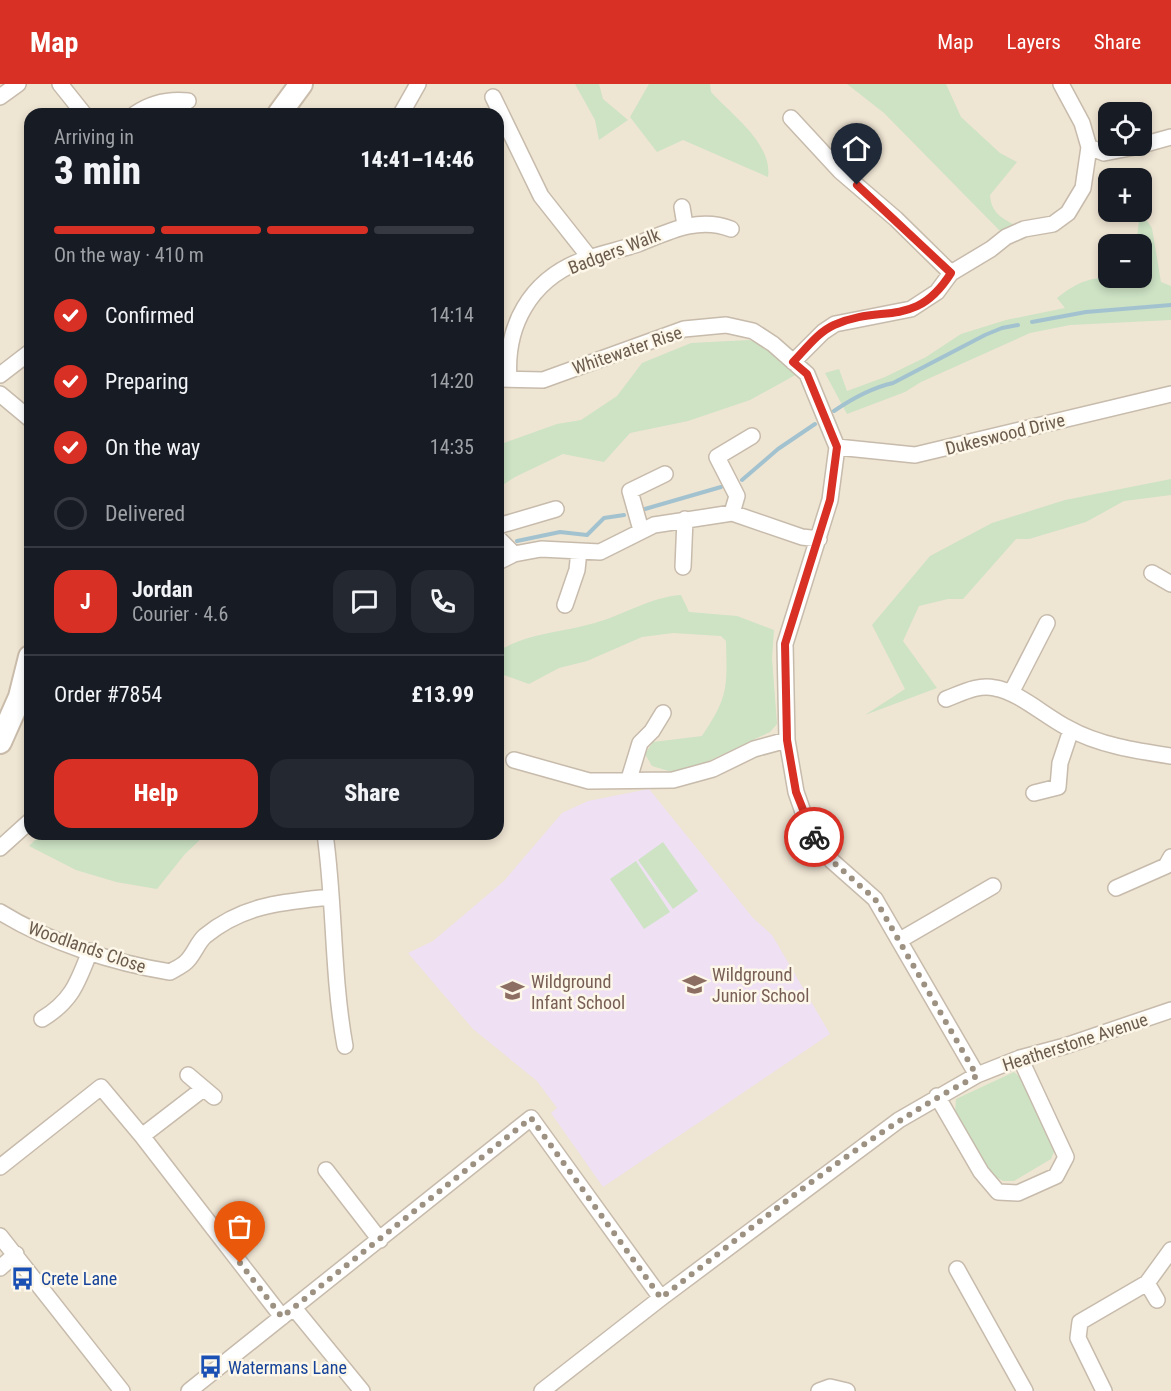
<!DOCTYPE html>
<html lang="en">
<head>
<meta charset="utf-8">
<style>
  body { margin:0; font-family:"Roboto Condensed",sans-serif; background:#242831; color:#f1f3f6; height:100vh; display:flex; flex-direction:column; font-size:22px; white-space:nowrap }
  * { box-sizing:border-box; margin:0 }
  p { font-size:20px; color:#9ea1a6 }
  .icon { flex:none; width:33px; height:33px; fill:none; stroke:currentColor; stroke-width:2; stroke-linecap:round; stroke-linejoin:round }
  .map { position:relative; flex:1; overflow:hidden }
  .sheet { position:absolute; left:24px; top:24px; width:480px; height:732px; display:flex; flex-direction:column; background:#171b24; border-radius:18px; box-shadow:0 3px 9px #0003 }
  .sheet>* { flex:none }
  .controls { position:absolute; left:1098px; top:18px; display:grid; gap:12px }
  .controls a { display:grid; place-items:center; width:54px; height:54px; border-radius:12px; background:#171b24; box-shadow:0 3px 9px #0003; font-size:30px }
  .pin { position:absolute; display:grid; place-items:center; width:51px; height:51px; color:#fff; margin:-62px -26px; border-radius:50% 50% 50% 0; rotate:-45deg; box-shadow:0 0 6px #0007 }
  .pin .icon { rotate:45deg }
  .courier { position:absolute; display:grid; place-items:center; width:60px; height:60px; margin:-30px; border:4px solid #d93025; border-radius:50%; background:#fff; color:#222; box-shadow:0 2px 8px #0007 }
  .summary em { font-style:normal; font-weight:800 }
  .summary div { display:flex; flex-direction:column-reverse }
  .summary { display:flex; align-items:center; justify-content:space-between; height:102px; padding:0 30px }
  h1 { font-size:39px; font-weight:800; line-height:45px }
  .bar { display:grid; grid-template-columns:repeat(4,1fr); gap:9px 6px; align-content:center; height:72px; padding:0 30px }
  .bar i { height:8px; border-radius:4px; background:#363941 }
  .bar .current { background:#d93025 }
  .bar p { grid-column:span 4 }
  .line { display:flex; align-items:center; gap:15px; padding:0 30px; border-top:2px solid #363941 }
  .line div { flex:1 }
  .round { display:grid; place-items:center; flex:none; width:63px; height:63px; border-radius:18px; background:#242831 }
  ol { padding:0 30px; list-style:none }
  li { display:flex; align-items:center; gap:18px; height:66px }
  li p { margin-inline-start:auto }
  li .icon { padding:6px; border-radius:50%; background:#d93025; color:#fff; stroke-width:4 }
  li:last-child { color:#9ea1a6 }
  li i { width:33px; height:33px; border:3px solid #363941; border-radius:50% }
  .primary-button { display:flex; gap:12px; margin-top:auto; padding:12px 30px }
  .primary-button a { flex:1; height:69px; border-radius:18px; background:#d93025; color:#fff; font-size:24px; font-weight:800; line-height:69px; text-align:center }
  .primary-button a+a { background:#242831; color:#f1f3f6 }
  header { display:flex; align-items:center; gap:36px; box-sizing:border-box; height:84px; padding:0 30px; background:#d93025; color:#fff }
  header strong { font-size:28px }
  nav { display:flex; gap:33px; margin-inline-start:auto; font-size:21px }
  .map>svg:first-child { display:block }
  .residential { fill:#efe5d3; fill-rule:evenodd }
  .education { fill:#efe0f4 }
  .green { fill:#cde3c4 }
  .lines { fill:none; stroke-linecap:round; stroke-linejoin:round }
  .stream { stroke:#a3c2cf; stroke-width:4 }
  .street-casing { stroke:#c7bbac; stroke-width:18 }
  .secondary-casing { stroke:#cabcaa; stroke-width:26 }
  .street { stroke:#fff; stroke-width:15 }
  .secondary { stroke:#fff; stroke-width:22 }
  .done { stroke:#9d9182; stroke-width:6; stroke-dasharray:0 10.8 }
  .route { stroke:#d93025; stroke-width:8 }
  .labels { text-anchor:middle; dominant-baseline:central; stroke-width:5; stroke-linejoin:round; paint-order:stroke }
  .street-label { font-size:18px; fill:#6c5c4d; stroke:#fcf7e9 }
  .education-label { font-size:18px; fill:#785e54; stroke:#fcf7e9; text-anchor:start }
  .transit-label { font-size:18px; fill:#164399; stroke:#fcf7e9; text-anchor:start }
</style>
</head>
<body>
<header>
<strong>Map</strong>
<nav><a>Map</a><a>Layers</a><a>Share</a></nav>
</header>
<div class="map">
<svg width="1171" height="1307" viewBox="0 0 1171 1307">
  <rect width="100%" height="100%" fill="#f8f3e3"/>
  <path class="residential" d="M 0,0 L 1171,0 L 1171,1307 L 0,1307 ZM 1108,28 L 1142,28 L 1142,62 L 1108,62 ZM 30,30 L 498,30 L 498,750 L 30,750 ZM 1108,94 L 1142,94 L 1142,128 L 1108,128 ZM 1108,160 L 1142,160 L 1142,194 L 1108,194 Z"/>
  <path class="education" d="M 649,705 L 753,834 L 772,851 L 830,950 L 603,1103 L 551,1029 L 557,1024 L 537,997 L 473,945 L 408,869 L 433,857 L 504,797 L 562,729 L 588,717 Z"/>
  <path class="green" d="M 575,0 L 599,0 L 603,15 L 628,36 L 599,56 L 595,36 Z
    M 649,0 L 710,0 L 711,8 C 732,31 773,60 768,93 L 683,56 L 657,68 L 630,33 Z
    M 847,0 L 946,0 L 961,33 L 1000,69 L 1017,78 L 990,111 C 991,128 1001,134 1015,141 L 1001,148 L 884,29 Z
    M 1145,134 L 1152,144 L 1161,198 L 1171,202 L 1171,236 L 1070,241 L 1030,249 L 921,298 L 905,308 L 847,330 L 825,289 L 839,285 L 847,307 L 885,293 L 926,273 L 961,250 L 1006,236 L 1065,224 L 1057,214 C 1089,188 1103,194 1142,194 L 1142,160 L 1136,160 L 1139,137 Z
    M 749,256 L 782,267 L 799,289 L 750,316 L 688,337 L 630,349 L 604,378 L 563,370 L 515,393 L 498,404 L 498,361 L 557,340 L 581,336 L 617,312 L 642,279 L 691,259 Z
    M 1171,395 L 1171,411 L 1124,417 L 1086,438 L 1029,455 L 1016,455 L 963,515 L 948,515 L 919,522 L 903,557 L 937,604 L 865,631 L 905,605 L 872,541 L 930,472 L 992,439 L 1065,416 Z
    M 681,511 L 689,528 L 737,532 L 774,546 L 772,574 L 777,640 L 770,648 L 692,685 L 672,688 L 652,682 L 645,670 L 653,658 L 702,652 C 729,612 727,603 726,557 L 721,552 L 673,549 L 642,553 L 587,577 L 559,584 L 529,600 L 498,589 L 498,567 C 533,547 564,549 601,537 C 627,529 652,513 681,511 Z
    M 41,750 L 206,750 L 185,770 L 157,805 L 116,798 L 76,786 L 29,762 Z
    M 663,758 L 698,807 L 673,825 L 638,776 Z
    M 636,777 L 670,828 L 644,845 L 610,795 Z
    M 1014,988 L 1024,997 L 1056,1063 L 1051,1075 L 1014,1097 L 1003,1097 L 992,1091 L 955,1029 L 956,1015 Z"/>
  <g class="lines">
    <path class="stream" d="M 1032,238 L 1086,228 L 1171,221
      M 834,327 C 853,314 871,304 893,299 L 985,251 L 1002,244 L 1018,241
      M 742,396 L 778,365 L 815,340
      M 645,425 L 721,403
      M 517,457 L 560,448 L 587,451 L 604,434 L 624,431"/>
    <defs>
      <path id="street" d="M 60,0 L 84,30
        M 0,13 L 18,0
        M 493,13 L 541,112 L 590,174
        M 135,30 C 151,19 169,15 188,17
        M 401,30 L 418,0
        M 791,34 L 840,87 L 896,135 L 951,189
        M 1142,61 L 1171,53
        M 1089,63 L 1104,69 L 1140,62
        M 682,123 L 685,141
        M 793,278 L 823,248 L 835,240 L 911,225 L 937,208 L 951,189 L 991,165 L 1006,153 L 1024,145 L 1053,140 L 1068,129 L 1083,104 L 1089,63 L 1082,39 L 1061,0
        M 0,291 L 30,268
        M 498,295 L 543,296 L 684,245 L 726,241 L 753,247 L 773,260 L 807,290 L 837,363 L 830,416 L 785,560 L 787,656 L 796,708 L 810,748 L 832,777 L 875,815 L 977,991
        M 509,295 C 505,242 530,197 580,177 C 599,170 619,166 638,160 C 668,148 698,132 731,145
        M 0,310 L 30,335
        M 837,363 L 915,371 L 1171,310
        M 732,429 L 737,412 L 717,373 L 752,352
        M 498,442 L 556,425
        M 641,446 L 630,407 L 665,390
        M 498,454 L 514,470
        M 498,478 L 514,470 L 541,465 L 600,468 L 654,441 L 732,429 L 802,453 L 819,455
        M 683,483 L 685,435
        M 1152,489 L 1171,500
        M 565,521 L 577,486 L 579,467
        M 1011,609 L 1047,539
        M 946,615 C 962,609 978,600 995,604 C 1019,608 1046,633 1068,644 C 1098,661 1137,667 1171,672
        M 514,676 L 589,697 L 673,696 L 713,685 L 754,665 L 787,656
        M 629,695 L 640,659 L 652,647 L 663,629
        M 1034,709 L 1058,703 L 1060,679 L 1071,646
        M 325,750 C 335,820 332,891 345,962
        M 0,764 L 30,737
        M 1116,804 L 1166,782 L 1171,773
        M 0,828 C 48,858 114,879 170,888 C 175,885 182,882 186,878 C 194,871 197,859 205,852 C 244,820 284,818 331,813
        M 900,856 L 993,802
        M 42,935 C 72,917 78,898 90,867
        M 188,991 L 214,1013
        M 937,1012 L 981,1088 L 998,1108 L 1018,1109 L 1056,1092 L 1066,1073 L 1020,974
        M 142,1052 L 203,1005
        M 0,1083 L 101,1003 L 142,1052 L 282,1233
        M 326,1086 L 380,1156
        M 0,1152 L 122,1307
        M 0,1184 L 16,1170
        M 957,1185 L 1025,1307
        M 1147,1199 L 1157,1216
        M 294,1224 L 362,1307
        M 189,1307 L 531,1034 L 661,1214
        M 542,1307 L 661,1214 L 899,1036 L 977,991 L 1020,974 L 1065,962 L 1171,926
        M 819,1307 L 830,1303 L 847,1307
        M 1104,1307 L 1078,1254 L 1080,1238 L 1147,1199 L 1171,1166"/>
      <path id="secondary" d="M 279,30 L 301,0
        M 0,658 L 20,613 L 30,573"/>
    </defs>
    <use href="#street" class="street-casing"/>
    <use href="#secondary" class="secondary-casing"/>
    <use href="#street" class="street"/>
    <use href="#secondary" class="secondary"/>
  </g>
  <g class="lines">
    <path class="done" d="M 240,1179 L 282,1233 L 531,1034 L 661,1214 C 763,1136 863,1051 977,992 L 875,815 L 832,777 L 814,753"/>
    <path class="route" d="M 814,753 L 796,708 L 787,656 L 785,560 L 830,416 L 837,363 L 807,290 L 793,278 C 805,266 818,248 834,241 C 882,219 915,246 951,189 L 857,101"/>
  </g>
  <defs>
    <symbol id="school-bare" viewBox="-9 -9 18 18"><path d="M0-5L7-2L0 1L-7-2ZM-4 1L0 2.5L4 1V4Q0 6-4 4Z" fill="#8d6e63" stroke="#fcf7e9" stroke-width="2.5" paint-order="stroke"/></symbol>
    <symbol id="bus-bare" viewBox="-9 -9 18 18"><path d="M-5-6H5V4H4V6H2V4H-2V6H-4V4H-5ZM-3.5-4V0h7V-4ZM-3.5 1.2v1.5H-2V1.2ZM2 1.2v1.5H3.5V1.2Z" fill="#1a4fb4" stroke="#fcf7e9" stroke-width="2.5" paint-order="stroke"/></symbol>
  </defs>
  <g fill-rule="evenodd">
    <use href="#school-bare" x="678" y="884" width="33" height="33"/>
    <use href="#school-bare" x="496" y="890" width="33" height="33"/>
    <use href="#bus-bare" x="6" y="1178" width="33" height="33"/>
    <use href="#bus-bare" x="194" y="1266" width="33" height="33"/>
  </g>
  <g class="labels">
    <g class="street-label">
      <text transform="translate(614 167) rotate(-21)">Badgers Walk</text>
      <text transform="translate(627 266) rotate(-19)">Whitewater Rise</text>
      <text transform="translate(1005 350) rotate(-14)">Dukeswood Drive</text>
      <text transform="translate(87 863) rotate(19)">Woodlands Close</text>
      <text transform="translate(1075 958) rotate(-18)">Heatherstone Avenue</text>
    </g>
    <g class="education-label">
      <text x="712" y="890">Wildground<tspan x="712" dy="21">Junior School</tspan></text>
      <text x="531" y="897">Wildground<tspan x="531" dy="21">Infant School</tspan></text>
    </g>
    <g class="transit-label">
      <text x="41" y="1194">Crete Lane</text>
      <text x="228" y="1283">Watermans Lane</text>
    </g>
  </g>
</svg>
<div class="controls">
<a><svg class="icon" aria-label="locate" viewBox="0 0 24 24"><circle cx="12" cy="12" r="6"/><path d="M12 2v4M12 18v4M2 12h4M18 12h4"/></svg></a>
<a>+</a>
<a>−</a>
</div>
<div class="pin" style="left:240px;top:1179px;background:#ea580c"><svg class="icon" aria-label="bag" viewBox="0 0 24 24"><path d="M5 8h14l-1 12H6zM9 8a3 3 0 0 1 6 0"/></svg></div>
<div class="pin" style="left:857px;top:101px;background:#1f2937"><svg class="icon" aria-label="home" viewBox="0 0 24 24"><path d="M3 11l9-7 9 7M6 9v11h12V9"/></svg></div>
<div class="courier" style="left:814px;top:753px"><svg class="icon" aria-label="bike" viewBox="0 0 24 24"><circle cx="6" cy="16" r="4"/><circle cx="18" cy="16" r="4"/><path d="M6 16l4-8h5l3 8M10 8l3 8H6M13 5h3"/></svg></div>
<section class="sheet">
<div class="summary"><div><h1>3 min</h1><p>Arriving in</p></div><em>14:41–14:46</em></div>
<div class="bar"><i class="current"></i><i class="current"></i><i class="current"></i><i></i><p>On the way · 410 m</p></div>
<ol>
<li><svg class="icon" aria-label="check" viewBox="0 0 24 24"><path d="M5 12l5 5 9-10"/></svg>Confirmed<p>14:14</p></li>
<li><svg class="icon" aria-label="check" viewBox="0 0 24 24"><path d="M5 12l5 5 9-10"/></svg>Preparing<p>14:20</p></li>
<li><svg class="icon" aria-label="check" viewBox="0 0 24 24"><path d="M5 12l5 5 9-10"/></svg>On the way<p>14:35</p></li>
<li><i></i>Delivered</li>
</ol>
<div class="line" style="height:108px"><b class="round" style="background:#d93025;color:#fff">J</b><div><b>Jordan</b><p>Courier · 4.6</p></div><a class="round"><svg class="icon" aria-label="chat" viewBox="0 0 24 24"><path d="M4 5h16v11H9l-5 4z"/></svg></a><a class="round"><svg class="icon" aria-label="phone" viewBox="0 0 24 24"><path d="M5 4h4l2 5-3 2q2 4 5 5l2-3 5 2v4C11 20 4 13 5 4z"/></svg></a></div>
<div class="line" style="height:78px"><div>Order #7854</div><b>£13.99</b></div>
<div class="primary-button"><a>Help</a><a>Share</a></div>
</section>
</div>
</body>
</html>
